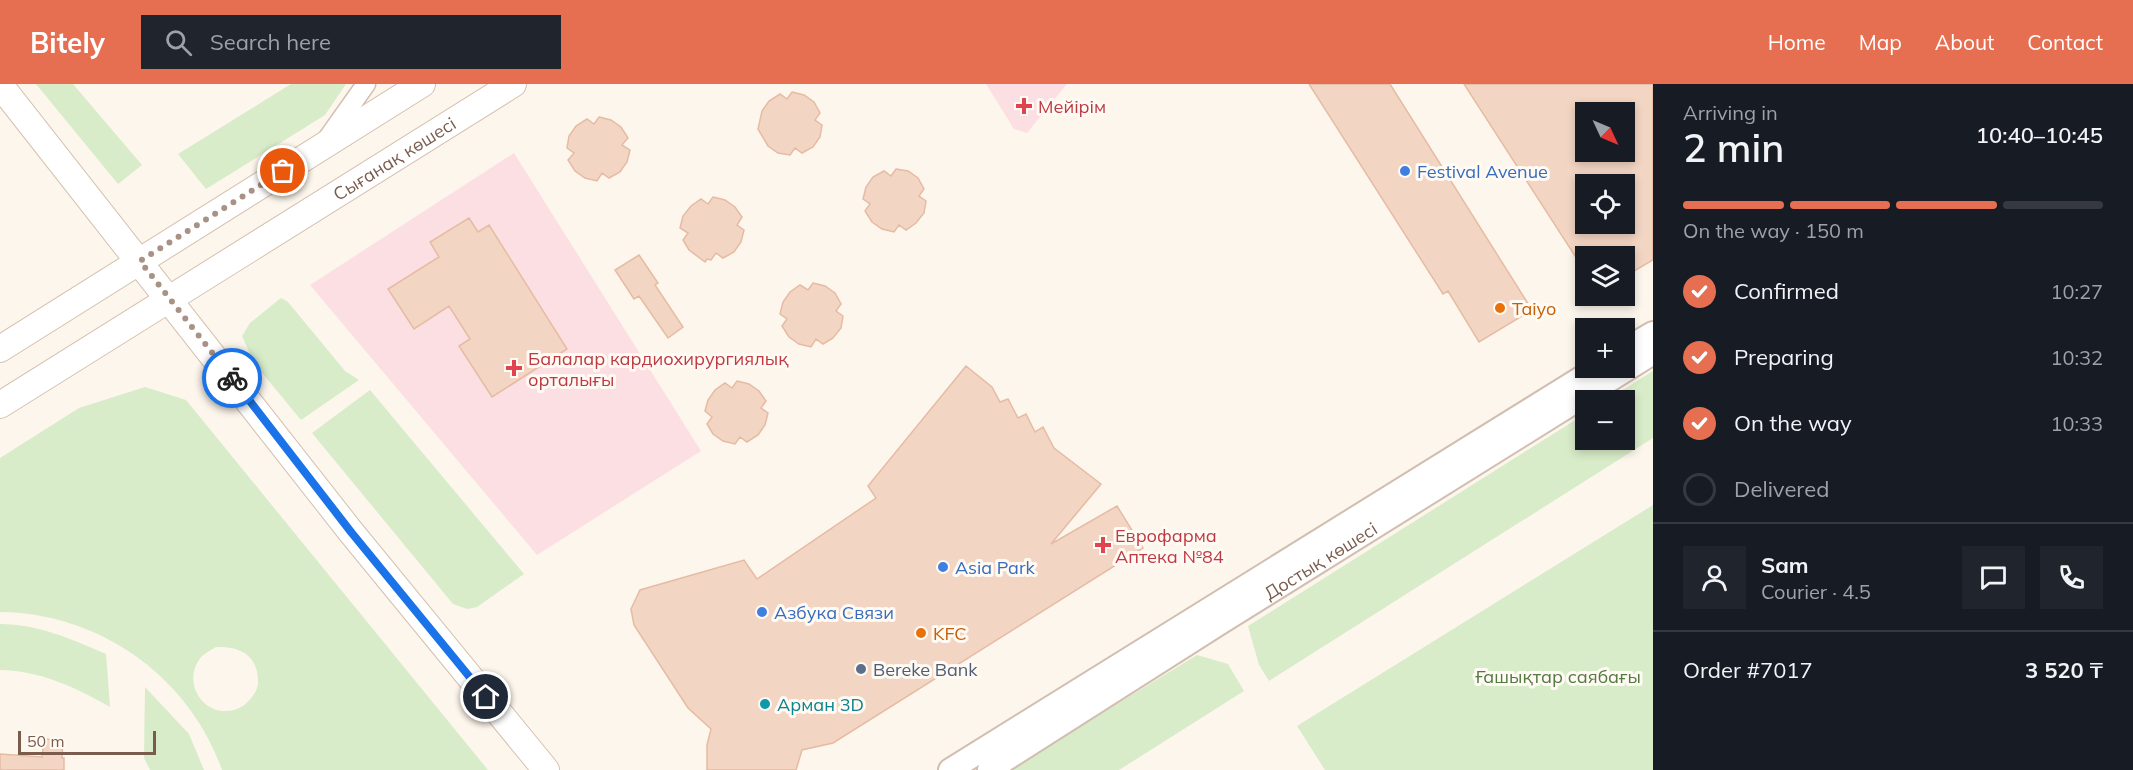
<!DOCTYPE html>
<html lang="en">
<head>
<meta charset="utf-8">
<style>
  body { margin:0; font-family:Mulish,sans-serif; background:#20242c; color:#f1f3f6; height:100vh; display:flex; flex-direction:column; font-size:22px; white-space:nowrap }
  * { box-sizing:border-box; margin:0 }
  p { font-size:20px; color:#9ea1a6 }
  .icon { flex:none; width:33px; height:33px; fill:none; stroke:currentColor; stroke-width:2; stroke-linecap:round; stroke-linejoin:round }
  .map { position:relative; flex:1; overflow:hidden }
  .drawer { display:flex; flex-direction:column; background:#171b24; width:480px }
  .drawer>* { flex:none }
  .needle { width:39px; rotate:134deg }
  .controls { position:absolute; left:1575px; top:18px; display:grid; gap:12px }
  .controls a { display:grid; place-items:center; width:60px; height:60px; border-radius:0px; background:#171b24; box-shadow:0 3px 9px #0003; font-size:30px }
  .scale { position:absolute; left:18px; bottom:15px; width:138px; box-sizing:border-box; padding-left:6px; border:3px solid #7a5c4d; border-top:0; font-size:16px; line-height:21px; white-space:nowrap; color:#7a5c4d; -webkit-text-stroke:4px #fffaf3; paint-order:stroke }
  .pin { position:absolute; display:grid; place-items:center; width:51px; height:51px; color:#fff; margin:-26px; border:3px solid #fff; border-radius:50%; box-shadow:0 2px 6px #0007 }
  .courier { position:absolute; display:grid; place-items:center; width:60px; height:60px; margin:-30px; border:4px solid #1a73e8; border-radius:50%; background:#fff; color:#222; box-shadow:0 2px 8px #0007 }
  .overview em { font-style:normal; font-weight:600 }
  .overview div { display:flex; flex-direction:column-reverse }
  .overview { display:flex; align-items:center; justify-content:space-between; height:102px; padding:0 30px }
  h1 { font-size:39px; font-weight:600; line-height:45px }
  .bar { display:grid; grid-template-columns:repeat(4,1fr); gap:9px 6px; align-content:center; height:72px; padding:0 30px }
  .bar i { height:8px; border-radius:4px; background:#363941 }
  .bar .selected { background:#e76f51 }
  .bar p { grid-column:span 4 }
  .line { display:flex; align-items:center; gap:15px; padding:0 30px; border-top:2px solid #363941 }
  .line div { flex:1 }
  .round { display:grid; place-items:center; flex:none; width:63px; height:63px; border-radius:0px; background:#20242c }
  ol { padding:0 30px; list-style:none }
  li { display:flex; align-items:center; gap:18px; height:66px }
  li p { margin-inline-start:auto }
  li .icon { padding:6px; border-radius:50%; background:#e76f51; color:#fff; stroke-width:4 }
  li:last-child { color:#9ea1a6 }
  li i { width:33px; height:33px; border:3px solid #363941; border-radius:50% }
  header { display:flex; align-items:center; gap:36px; box-sizing:border-box; height:84px; padding:0 30px; background:#e76f51; color:#fff }
  header strong { font-size:28px }
  nav { display:flex; gap:33px; margin-inline-start:auto; font-size:21px }
  .search { width:420px; height:54px; background:#20242c; display:flex; align-items:center; gap:15px; box-sizing:border-box; padding:0 21px; border-radius:0px; color:#9ea1a6; font-size:22px }
  main { display:flex; flex:1; min-height:0 }
  .map>svg:first-child { display:block }
  .medical { fill:#fbdfe3 }
  .green { fill:#d8ecc9; fill-rule:evenodd }
  .building { fill:#f3d5c3; stroke:#e6bba3; stroke-width:1.5; fill-rule:evenodd }
  .lines { fill:none; stroke-linecap:round; stroke-linejoin:round }
  .minor-casing { stroke:#d1beb0; stroke-width:21 }
  .tertiary-casing { stroke:#d1beb0; stroke-width:26 }
  .secondary-casing { stroke:#d6c0b0; stroke-width:28 }
  .minor { stroke:#fff; stroke-width:18 }
  .tertiary { stroke:#fff; stroke-width:22 }
  .secondary { stroke:#fff; stroke-width:26 }
  .done { stroke:#a89285; stroke-width:6; stroke-dasharray:0 10.8 }
  .route { stroke:#1a73e8; stroke-width:8 }
  .health-dot { fill:#e0444e; stroke:#fffaf3; stroke-width:2 }
  .shop-dot { fill:#3f7fe0; stroke:#fffaf3; stroke-width:2 }
  .food-dot { fill:#e8710a; stroke:#fffaf3; stroke-width:2 }
  .service-dot { fill:#5c6f8a; stroke:#fffaf3; stroke-width:2 }
  .culture-dot { fill:#0f9aa8; stroke:#fffaf3; stroke-width:2 }
  .labels { text-anchor:middle; dominant-baseline:central; stroke-width:6; stroke-linejoin:round; paint-order:stroke }
  .health-label { font-size:18px; fill:#be3a42; stroke:#fffaf3; text-anchor:start }
  .street-label { font-size:18px; fill:#7a5c4d; stroke:#fffaf3 }
  .shop-label { font-size:18px; fill:#366cbe; stroke:#fffaf3; text-anchor:start }
  .food-label { font-size:18px; fill:#c56008; stroke:#fffaf3; text-anchor:start }
  .service-label { font-size:18px; fill:#4e5e75; stroke:#fffaf3; text-anchor:start }
  .park-label { font-size:18px; fill:#537a41; stroke:#fffaf3 }
  .culture-label { font-size:18px; fill:#0d838f; stroke:#fffaf3; text-anchor:start }
</style>
</head>
<body>
<header>
<strong>Bitely</strong>
<div class="search"><svg class="icon" aria-label="search" viewBox="0 0 24 24"><circle cx="10" cy="10" r="6"/><path d="M15 15l6 6"/></svg>Search here</div>
<nav><a>Home</a><a>Map</a><a>About</a><a>Contact</a></nav>
</header>
<main>
<div class="map">
<svg width="1653" height="686" viewBox="0 0 1653 686">
  <rect width="100%" height="100%" fill="#fdf6ec"/>
  <path class="medical" d="M 986,0 L 1067,0 L 1027,49 L 1014,45 Z
    M 514,69 L 701,367 L 537,471 L 310,201 Z"/>
  <path class="green" d="M 36,0 L 73,0 L 142,81 L 118,100 Z
    M 291,0 L 346,0 L 325,31 L 206,105 L 178,70 Z
    M 281,214 L 288,218 L 345,287 L 359,296 L 301,336 L 254,279 L 242,252 L 250,239 Z
    M 1653,287 L 1653,354 L 1269,597 L 1259,581 L 1248,542 L 1585,330 L 1586,356 L 1624,356 L 1624,316 L 1607,316 Z
    M 145,303 L 186,316 L 488,686 L 222,686 C 189,592 99,529 0,528 L 0,374 L 79,324 ZM 216,563 C 241,562 259,572 258,600 C 257,608 250,617 243,622 C 211,641 178,603 201,573 C 205,569 211,566 216,563 Z
    M 370,306 L 524,490 L 477,523 L 467,525 L 453,520 L 312,349 Z
    M 1653,421 L 1653,686 L 1325,686 L 1297,642 Z
    M 0,540 C 37,540 72,555 106,570 L 110,623 C 75,603 41,587 0,586 Z
    M 1197,571 L 1228,580 L 1244,607 L 1119,686 L 1009,686 Z
    M 145,603 L 189,650 L 204,686 L 150,686 L 144,674 Z"/>
  <path class="building" d="M 1309,0 L 1390,0 L 1532,226 L 1479,258 L 1448,207 L 1443,210 Z
    M 1464,0 L 1653,0 L 1653,176 L 1624,193 L 1624,172 L 1586,172 L 1586,189 ZM 1586,28 L 1624,28 L 1624,68 L 1586,68 ZM 1586,100 L 1624,100 L 1624,140 L 1586,140 Z
    M 792,8 L 804,11 L 814,18 L 820,29 L 815,36 L 822,41 L 820,53 L 813,63 L 802,69 L 795,64 L 790,71 L 778,69 L 768,62 L 758,45 L 762,27 L 769,17 L 780,10 L 787,15 Z
    M 599,33 L 611,36 L 621,43 L 628,54 L 622,61 L 630,66 L 627,78 L 620,88 L 609,94 L 602,89 L 597,97 L 585,94 L 575,87 L 568,76 L 574,69 L 567,64 L 569,52 L 576,42 L 587,35 L 594,40 Z
    M 896,85 L 908,87 L 918,94 L 924,105 L 919,112 L 926,117 L 924,129 L 916,139 L 906,146 L 899,141 L 894,148 L 882,145 L 872,138 L 865,127 L 870,120 L 863,115 L 866,103 L 873,93 L 884,87 L 891,92 Z
    M 713,113 L 725,116 L 735,123 L 742,133 L 737,141 L 744,146 L 741,158 L 734,168 L 723,174 L 716,169 L 711,176 L 707,175 L 705,178 L 689,166 L 683,156 L 688,149 L 680,144 L 683,132 L 691,122 L 701,115 L 708,120 Z
    M 469,134 L 478,148 L 489,141 L 567,265 L 492,313 L 459,262 L 470,255 L 449,222 L 414,245 L 388,205 L 439,173 L 430,158 Z
    M 639,171 L 658,199 L 655,201 L 683,243 L 668,254 L 639,212 L 634,215 L 615,186 Z
    M 813,199 L 825,202 L 835,209 L 841,220 L 836,227 L 843,232 L 841,244 L 833,254 L 823,260 L 816,255 L 811,263 L 799,260 L 789,253 L 782,242 L 787,235 L 780,230 L 783,218 L 790,208 L 800,201 L 808,206 Z
    M 966,282 L 992,303 L 1000,318 L 1008,315 L 1018,334 L 1026,330 L 1035,348 L 1043,343 L 1054,364 L 1101,400 L 1051,460 L 1117,422 L 1143,464 L 833,659 L 802,666 L 796,686 L 707,686 L 707,661 L 711,645 L 688,624 L 634,541 L 631,525 L 640,506 L 744,476 L 757,495 L 876,414 L 868,402 Z
    M 737,297 L 749,300 L 759,307 L 766,317 L 761,324 L 768,329 L 765,341 L 758,351 L 747,358 L 740,353 L 735,360 L 723,357 L 713,350 L 707,340 L 712,333 L 705,327 L 708,316 L 715,306 L 725,299 L 732,304 Z
    M 44,655 L 63,656 L 62,674 L 64,674 L 64,686 L 0,686 L 0,670 L 42,673 Z"/>
  <g class="lines">
    <defs>
      <path id="minor" d="M 327,55 L 366,0"/>
      <g id="tertiary">
        <path d="M 1624,266 L 1653,249"/>
        <path d="M 950,686 L 1597,284"/>
        <path id="s1" d="M 989,686 L 1220,539 L 1653,269"/>
      </g>
      <g id="secondary">
        <path d="M 0,1 L 351,448 L 546,686"/>
        <path d="M 0,265 L 422,0"/>
        <path id="s2" d="M 0,321 L 513,0"/>
      </g>
    </defs>
    <use href="#minor" class="minor-casing"/>
    <use href="#tertiary" class="tertiary-casing"/>
    <use href="#secondary" class="secondary-casing"/>
    <use href="#minor" class="minor"/>
    <use href="#tertiary" class="tertiary"/>
    <use href="#secondary" class="secondary"/>
  </g>
  <g class="lines">
    <path class="done" d="M 232,294 L 140,177 L 283,87"/>
    <path class="route" d="M 232,294 L 351,448 L 486,613"/>
  </g>
  <g class="health-dot">
    <path d="M1021 13h6v6h6v6h-6v6h-6v-6h-6v-6h6z"/>
    <path d="M511 275h6v6h6v6h-6v6h-6v-6h-6v-6h6z"/>
    <path d="M1100 452h6v6h6v6h-6v6h-6v-6h-6v-6h6z"/>
  </g>
  <g class="shop-dot">
    <circle cx="1405" cy="87" r="6"/>
    <circle cx="943" cy="483" r="6"/>
    <circle cx="762" cy="528" r="6"/>
  </g>
  <g class="food-dot">
    <circle cx="1500" cy="224" r="6"/>
    <circle cx="921" cy="549" r="6"/>
  </g>
  <circle class="service-dot" cx="861" cy="585" r="6"/>
  <circle class="culture-dot" cx="765" cy="620" r="6"/>
  <g class="labels">
    <g class="health-label">
      <text x="1038" y="22">Мейірім</text>
      <text x="528" y="274">Балалар кардиохирургиялық<tspan x="528" dy="21">орталығы</tspan></text>
      <text x="1115" y="451">Еврофарма<tspan x="1115" dy="21">Аптека №84</tspan></text>
    </g>
    <g class="street-label">
      <text stroke="none"><textPath href="#s2" startOffset="465">Сығанақ көшесі</textPath></text>
      <text stroke="none"><textPath href="#s1" startOffset="392">Достық көшесі</textPath></text>
    </g>
    <g class="shop-label">
      <text x="1417" y="87">Festival Avenue</text>
      <text x="955" y="483">Asia Park</text>
      <text x="774" y="528">Азбука Связи</text>
    </g>
    <g class="food-label">
      <text x="1512" y="224">Taiyo</text>
      <text x="933" y="549">KFC</text>
    </g>
    <g class="service-label">
      <text x="873" y="585">Bereke Bank</text>
    </g>
    <g class="park-label">
      <text x="1558" y="592">Ғашықтар саябағы</text>
    </g>
    <g class="culture-label">
      <text x="777" y="620">Арман 3D</text>
    </g>
  </g>
</svg>
<div class="controls">
<a><svg class="needle" viewBox="-14 -14 28 28"><path d="M0-13l5 13h-10z" fill="#e53935"/><path d="M0 13l5-13h-10z" fill="#9ea1a6"/></svg></a>
<a><svg class="icon" aria-label="locate" viewBox="0 0 24 24"><circle cx="12" cy="12" r="6"/><path d="M12 2v4M12 18v4M2 12h4M18 12h4"/></svg></a>
<a><svg class="icon" aria-label="layers" viewBox="0 0 24 24"><path d="M12 4l9 5-9 5-9-5zM3 14l9 5 9-5"/></svg></a>
<a>+</a>
<a>−</a>
</div>
<div class="scale">50 m</div>
<div class="pin" style="left:283px;top:87px;background:#ea580c"><svg class="icon" aria-label="bag" viewBox="0 0 24 24"><path d="M5 8h14l-1 12H6zM9 8a3 3 0 0 1 6 0"/></svg></div>
<div class="pin" style="left:486px;top:613px;background:#1f2937"><svg class="icon" aria-label="home" viewBox="0 0 24 24"><path d="M3 11l9-7 9 7M6 9v11h12V9"/></svg></div>
<div class="courier" style="left:232px;top:294px"><svg class="icon" aria-label="bike" viewBox="0 0 24 24"><circle cx="6" cy="16" r="4"/><circle cx="18" cy="16" r="4"/><path d="M6 16l4-8h5l3 8M10 8l3 8H6M13 5h3"/></svg></div>
</div>
<section class="drawer">
<div class="overview"><div><h1>2 min</h1><p>Arriving in</p></div><em>10:40–10:45</em></div>
<div class="bar"><i class="selected"></i><i class="selected"></i><i class="selected"></i><i></i><p>On the way · 150 m</p></div>
<ol>
<li><svg class="icon" aria-label="check" viewBox="0 0 24 24"><path d="M5 12l5 5 9-10"/></svg>Confirmed<p>10:27</p></li>
<li><svg class="icon" aria-label="check" viewBox="0 0 24 24"><path d="M5 12l5 5 9-10"/></svg>Preparing<p>10:32</p></li>
<li><svg class="icon" aria-label="check" viewBox="0 0 24 24"><path d="M5 12l5 5 9-10"/></svg>On the way<p>10:33</p></li>
<li><i></i>Delivered</li>
</ol>
<div class="line" style="height:108px"><a class="round"><svg class="icon" aria-label="person" viewBox="0 0 24 24"><circle cx="12" cy="8" r="4"/><path d="M4 21q1-7 8-7t8 7"/></svg></a><div><b>Sam</b><p>Courier · 4.5</p></div><a class="round"><svg class="icon" aria-label="chat" viewBox="0 0 24 24"><path d="M4 5h16v11H9l-5 4z"/></svg></a><a class="round"><svg class="icon" aria-label="phone" viewBox="0 0 24 24"><path d="M5 4h4l2 5-3 2q2 4 5 5l2-3 5 2v4C11 20 4 13 5 4z"/></svg></a></div>
<div class="line" style="height:78px"><div>Order #7017</div><b>3 520 ₸</b></div>
</section>
</main>
</body>
</html>
